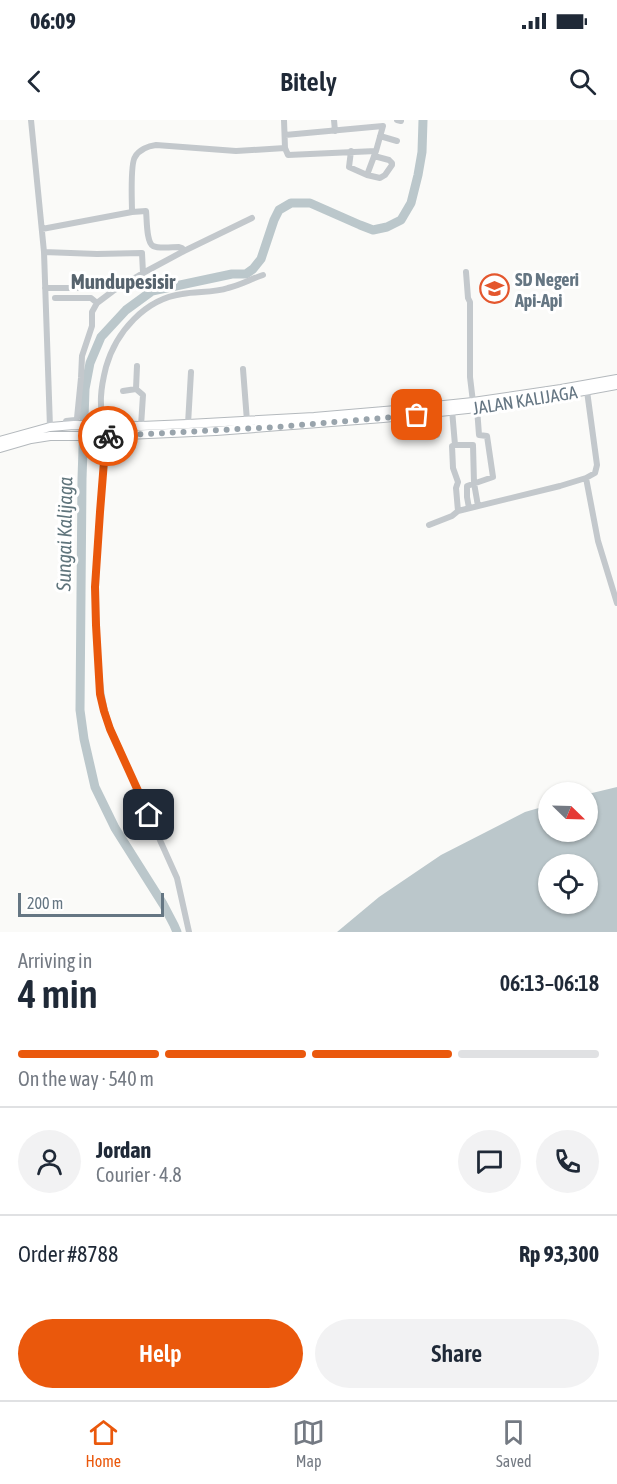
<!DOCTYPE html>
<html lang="en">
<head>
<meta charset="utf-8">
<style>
  body { margin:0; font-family:"Asap Condensed",sans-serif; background:#f2f2f3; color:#1f2937; height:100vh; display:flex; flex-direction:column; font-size:22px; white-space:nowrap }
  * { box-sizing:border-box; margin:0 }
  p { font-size:20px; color:#747a83 }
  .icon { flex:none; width:33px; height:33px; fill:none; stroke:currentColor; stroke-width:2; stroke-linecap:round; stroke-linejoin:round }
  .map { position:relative; height:812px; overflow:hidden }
  .sheet { display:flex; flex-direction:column; background:#fff; flex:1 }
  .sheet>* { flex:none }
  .needle { width:39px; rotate:113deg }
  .buttons { position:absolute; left:538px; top:662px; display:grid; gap:12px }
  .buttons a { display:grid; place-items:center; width:60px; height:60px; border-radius:50%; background:#fff; box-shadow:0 2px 4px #0004; font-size:30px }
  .scale { position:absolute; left:18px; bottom:15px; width:146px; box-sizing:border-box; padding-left:6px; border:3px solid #657683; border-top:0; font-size:16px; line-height:21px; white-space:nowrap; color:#657683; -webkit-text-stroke:4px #fff; paint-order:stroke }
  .pin { position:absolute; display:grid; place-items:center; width:51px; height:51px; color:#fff; margin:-26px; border-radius:12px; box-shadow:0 3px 9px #0006 }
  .courier { position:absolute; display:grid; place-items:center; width:60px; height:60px; margin:-30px; border:4px solid #ea580c; border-radius:50%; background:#fff; color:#222; box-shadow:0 2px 8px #0007 }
  .head em { font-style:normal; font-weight:600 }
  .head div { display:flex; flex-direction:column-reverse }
  .head { display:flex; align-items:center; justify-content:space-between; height:102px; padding:0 18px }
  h1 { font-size:39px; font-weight:600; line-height:45px }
  .bar { display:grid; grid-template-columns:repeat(4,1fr); gap:9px 6px; align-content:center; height:72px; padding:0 18px }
  .bar i { height:8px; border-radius:4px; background:#e0e1e3 }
  .bar .on { background:#ea580c }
  .bar p { grid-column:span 4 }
  .line { display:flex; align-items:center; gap:15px; padding:0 18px; border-top:2px solid #e0e1e3 }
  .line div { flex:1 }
  .round { display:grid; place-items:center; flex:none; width:63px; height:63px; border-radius:32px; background:#f2f2f3 }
  .action { display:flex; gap:12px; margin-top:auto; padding:12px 18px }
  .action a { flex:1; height:69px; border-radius:36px; background:#ea580c; color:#fff; font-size:24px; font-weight:600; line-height:69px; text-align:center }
  .action a+a { background:#f2f2f3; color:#1f2937 }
  .status { display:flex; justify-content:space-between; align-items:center; height:42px; padding:0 30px; background:#fff; direction:ltr }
  .status svg { height:16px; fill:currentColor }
  header { display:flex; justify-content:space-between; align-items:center; height:78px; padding:0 18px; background:#fff; font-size:27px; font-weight:600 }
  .tab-bar { display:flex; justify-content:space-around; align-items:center; height:84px; border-top:2px solid #e0e1e3; background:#fff; font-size:16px; color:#747a83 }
  .tab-bar a { display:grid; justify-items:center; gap:3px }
  .tab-bar .on { color:#ea580c }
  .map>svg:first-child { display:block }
  .water { fill:#bbc7cb; fill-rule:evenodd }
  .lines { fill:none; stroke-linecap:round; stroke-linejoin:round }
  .river { stroke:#bbc7cb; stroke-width:9 }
  .highway-casing { stroke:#b4b9bd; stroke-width:10 }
  .minor { stroke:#c3c8cc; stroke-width:6 }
  .highway { stroke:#fff; stroke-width:8 }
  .done { stroke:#99a4ac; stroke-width:6; stroke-dasharray:0 10.8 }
  .route { stroke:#ea580c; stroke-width:8 }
  .labels { text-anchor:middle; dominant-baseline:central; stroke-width:6; stroke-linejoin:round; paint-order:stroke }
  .poi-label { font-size:18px; font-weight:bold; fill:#657683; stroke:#fff; text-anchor:start }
  .street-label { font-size:18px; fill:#657683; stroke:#fff }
  .water-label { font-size:20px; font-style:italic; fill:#60757c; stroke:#fff }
  .quarter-label { font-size:21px; font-weight:bold; fill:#57646e; stroke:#fff }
</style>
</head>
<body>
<div class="status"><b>06:09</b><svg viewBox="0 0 49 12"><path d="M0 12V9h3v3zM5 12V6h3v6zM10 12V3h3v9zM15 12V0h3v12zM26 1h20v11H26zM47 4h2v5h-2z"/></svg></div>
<header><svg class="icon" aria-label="back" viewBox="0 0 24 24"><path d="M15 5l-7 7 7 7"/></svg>Bitely<svg class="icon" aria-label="search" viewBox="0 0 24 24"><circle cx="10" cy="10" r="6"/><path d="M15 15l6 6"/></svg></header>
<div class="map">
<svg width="617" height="812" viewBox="0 0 617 812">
  <rect width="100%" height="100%" fill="#fafaf8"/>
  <path class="water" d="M 617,667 L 617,812 L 337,812 L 379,777 L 441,735 L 525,692 L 549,685 L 549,711 L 588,711 L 588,674 ZM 549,744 L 588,744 L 588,783 L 549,783 Z"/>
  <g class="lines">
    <path class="river" d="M 177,812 L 174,805 L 163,784 L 115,708 L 95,667 L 84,619 L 80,590 L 82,359 L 85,269 L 90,243 L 101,217 L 126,190 L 152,171 L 232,154 L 246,154 L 253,149 L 261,139 L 274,100 L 279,90 L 291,83 L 310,83 L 360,105 L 373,110 L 387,107 L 401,100 L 411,83 L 418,55 L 422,32 L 423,0"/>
    <defs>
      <path id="highway" d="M 0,321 L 50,307 L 74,305 L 141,306 L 188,304 L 314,297 L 396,290 L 473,282 L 561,269 L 617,259
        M 0,328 L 31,319 L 50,316 L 104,316 L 216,311 L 383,298 L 477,288 L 562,275 L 617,265"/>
    </defs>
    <use href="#highway" class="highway-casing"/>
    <path class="minor" d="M 31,0 L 44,132 L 50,307
      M 284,0 L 285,28 L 288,35 L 376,31 L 367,55 L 349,47 L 351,31
      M 334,0 L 335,11
      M 397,0 L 401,1
      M 285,15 L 383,6 L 376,31
      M 380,16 L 397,21
      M 367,55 L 380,58 L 385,55 L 392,45 L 392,43 L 389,40 L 374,36
      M 132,92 C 132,81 130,44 135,37 C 139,30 148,26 156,25 L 236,31 L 285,28
      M 42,109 L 132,92 L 146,91 C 147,98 146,122 153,126 C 159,129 172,127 179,127 L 182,128 L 184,131 L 143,153 L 113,171 L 97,183 L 92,192 L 92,206 L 82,236 L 81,258 L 77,298 L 75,300 L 66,301 L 65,306
      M 184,131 L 252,98
      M 44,132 L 97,134 L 142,133 L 143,153
      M 466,152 L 468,178 L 470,182 L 470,257 L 473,282
      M 45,168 L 80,168
      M 55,178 L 91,178 L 97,183
      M 243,249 L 247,301
      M 136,269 L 137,246
      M 123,271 L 136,269 L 143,275 L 141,306
      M 452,290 L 455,325 L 452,326 L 453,348 L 458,362 L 456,368 L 458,391
      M 434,293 L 437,315
      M 188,304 L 191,252
      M 105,306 C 98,286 101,267 106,247 C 116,212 145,179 182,174 C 197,171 214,173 228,168 C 240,165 251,159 263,155
      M 106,316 C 100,386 93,457 97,527 C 99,556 101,582 110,609 L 177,758 L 189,812
      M 455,325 L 473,325 L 474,363 L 478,386
      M 586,358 L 598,421 L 617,483
      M 469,388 L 467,377 L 467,366 L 493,357 L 487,316 L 479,315 L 477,288
      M 429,405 L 452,396 L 458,391 L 560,366 L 586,358 L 595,353 L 597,345 L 587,271"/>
    <use href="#highway" class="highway"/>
  </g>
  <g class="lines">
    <path class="done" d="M 108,316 L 277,307 L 417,295"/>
    <path class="route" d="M 108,316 L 106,316 L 100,392 L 95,467 L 96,505 L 100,574 L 104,591 L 110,609 L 149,695"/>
  </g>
  <defs>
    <symbol id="school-ring" viewBox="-11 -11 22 22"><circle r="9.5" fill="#fff" stroke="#e4572e" stroke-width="1.5"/><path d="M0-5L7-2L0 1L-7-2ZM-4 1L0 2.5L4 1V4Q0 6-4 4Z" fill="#e4572e"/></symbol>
  </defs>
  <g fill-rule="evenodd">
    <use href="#school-ring" x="478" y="152" width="33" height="33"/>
  </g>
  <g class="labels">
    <g class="poi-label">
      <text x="515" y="159">SD Negeri<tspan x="515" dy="21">Api-Api</tspan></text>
    </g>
    <g class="street-label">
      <text transform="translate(525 280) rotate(-9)">JALAN KALIJAGA</text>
    </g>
    <g class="water-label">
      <text transform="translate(64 414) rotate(-89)">Sungai Kalijaga</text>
    </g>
    <g class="quarter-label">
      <text x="123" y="161">Mundupesisir</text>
    </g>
  </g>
</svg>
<div class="buttons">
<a><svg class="needle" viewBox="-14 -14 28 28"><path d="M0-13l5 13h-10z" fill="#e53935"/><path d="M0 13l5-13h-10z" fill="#747a83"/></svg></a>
<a><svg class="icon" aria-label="locate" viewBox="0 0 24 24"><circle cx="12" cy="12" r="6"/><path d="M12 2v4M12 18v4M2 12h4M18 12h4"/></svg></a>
</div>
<div class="scale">200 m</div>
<div class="pin" style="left:417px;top:295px;background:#ea580c"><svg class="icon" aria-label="bag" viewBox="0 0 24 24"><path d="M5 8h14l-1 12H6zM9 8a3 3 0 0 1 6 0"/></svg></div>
<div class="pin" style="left:149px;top:695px;background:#1f2937"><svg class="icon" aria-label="home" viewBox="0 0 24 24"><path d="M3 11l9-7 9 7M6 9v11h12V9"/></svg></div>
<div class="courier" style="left:108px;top:316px"><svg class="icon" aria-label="bike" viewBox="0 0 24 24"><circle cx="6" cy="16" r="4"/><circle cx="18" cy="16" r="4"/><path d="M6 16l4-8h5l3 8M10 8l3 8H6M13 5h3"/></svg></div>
</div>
<section class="sheet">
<div class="head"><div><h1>4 min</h1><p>Arriving in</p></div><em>06:13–06:18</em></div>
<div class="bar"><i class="on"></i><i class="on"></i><i class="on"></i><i></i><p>On the way · 540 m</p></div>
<div class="line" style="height:108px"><a class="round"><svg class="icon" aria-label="person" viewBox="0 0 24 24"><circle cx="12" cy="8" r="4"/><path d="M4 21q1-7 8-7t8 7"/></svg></a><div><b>Jordan</b><p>Courier · 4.8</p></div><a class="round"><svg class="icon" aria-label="chat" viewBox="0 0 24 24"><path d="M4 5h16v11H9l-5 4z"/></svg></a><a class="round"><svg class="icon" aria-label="phone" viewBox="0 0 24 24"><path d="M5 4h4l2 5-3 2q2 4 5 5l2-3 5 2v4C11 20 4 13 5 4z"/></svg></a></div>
<div class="line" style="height:78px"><div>Order #8788</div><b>Rp 93,300</b></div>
<div class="action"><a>Help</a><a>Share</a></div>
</section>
<nav class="tab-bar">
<a class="on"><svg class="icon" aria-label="home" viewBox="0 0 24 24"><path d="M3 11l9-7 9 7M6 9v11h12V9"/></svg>Home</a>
<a><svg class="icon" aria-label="map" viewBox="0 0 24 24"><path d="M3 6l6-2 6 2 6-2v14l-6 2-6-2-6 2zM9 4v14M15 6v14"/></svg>Map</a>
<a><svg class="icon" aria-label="saved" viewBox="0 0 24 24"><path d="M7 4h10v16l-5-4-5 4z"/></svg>Saved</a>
</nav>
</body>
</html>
